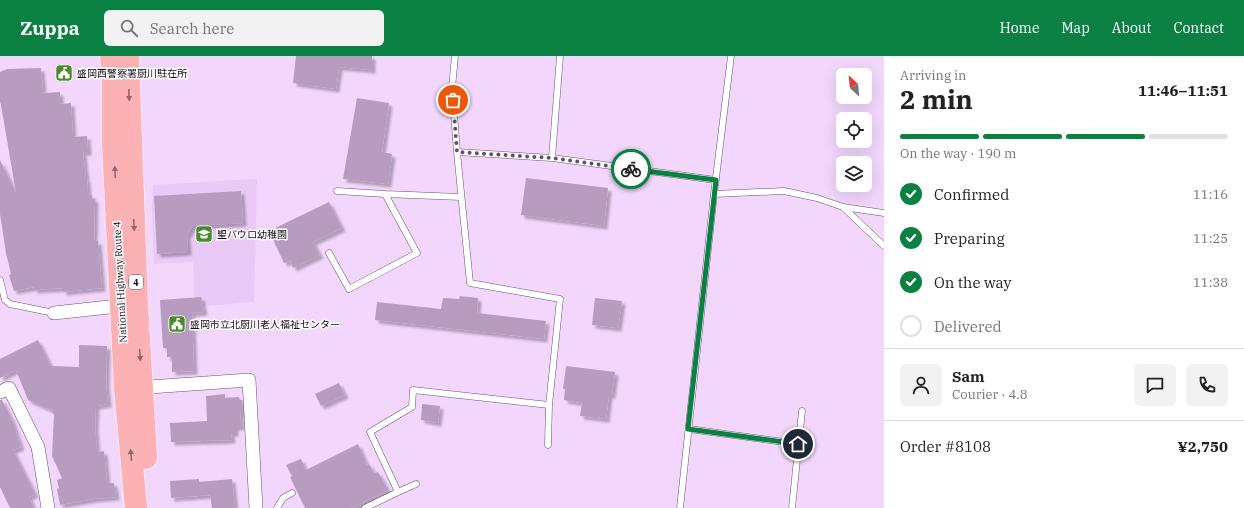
<!DOCTYPE html>
<html lang="en">
<head>
<meta charset="utf-8">
<style>
  body { margin:0; font-family:"IBM Plex Serif","Noto Sans JP",serif; background:#f2f2f2; color:#202124; height:100vh; display:flex; flex-direction:column; font-size:15px; white-space:nowrap }
  * { box-sizing:border-box; margin:0 }
  p { font-size:13px; color:#757577 }
  .icon { flex:none; width:22px; height:22px; fill:none; stroke:currentColor; stroke-width:2; stroke-linecap:round; stroke-linejoin:round }
  .map { position:relative; flex:1; overflow:hidden }
  .panel { display:flex; flex-direction:column; background:#fff; width:360px }
  .panel>* { flex:none }
  .needle { width:26px; rotate:334deg }
  .tools { position:absolute; left:836px; top:12px; display:grid; gap:8px }
  .tools a { display:grid; place-items:center; width:36px; height:36px; border-radius:6px; background:#fff; box-shadow:0 4px 16px #0002; font-size:20px }
  .pin { position:absolute; display:grid; place-items:center; width:34px; height:34px; color:#fff; margin:-17px; border:2px solid #fff; border-radius:50%; box-shadow:0 1px 4px #0007 }
  .courier { position:absolute; display:grid; place-items:center; width:40px; height:40px; margin:-20px; border:3px solid #0b8043; border-radius:50%; background:#fff; color:#222; box-shadow:0 1px 5px #0007 }
  .head em { font-style:normal; font-weight:700 }
  .head div { display:flex; flex-direction:column-reverse }
  .head { display:flex; align-items:center; justify-content:space-between; height:68px; padding:0 16px }
  h1 { font-size:26px; font-weight:700; line-height:30px }
  .bar { display:grid; grid-template-columns:repeat(4,1fr); gap:6px 4px; align-content:center; height:48px; padding:0 16px }
  .bar i { height:5px; border-radius:3px; background:#e0e0e0 }
  .bar .on { background:#0b8043 }
  .bar p { grid-column:span 4 }
  .line { display:flex; align-items:center; gap:10px; padding:0 16px; border-top:1px solid #e0e0e0 }
  .line div { flex:1 }
  .round { display:grid; place-items:center; flex:none; width:42px; height:42px; border-radius:6px; background:#f2f2f2 }
  ol { padding:0 16px; list-style:none }
  li { display:flex; align-items:center; gap:12px; height:44px }
  li p { margin-inline-start:auto }
  li .icon { padding:4px; border-radius:50%; background:#0b8043; color:#fff; stroke-width:4 }
  li:last-child { color:#757577 }
  li i { width:22px; height:22px; border:2px solid #e0e0e0; border-radius:50% }
  header { display:flex; align-items:center; gap:24px; box-sizing:border-box; height:56px; padding:0 20px; background:#0b8043; color:#fff }
  header strong { font-size:19px }
  nav { display:flex; gap:22px; margin-inline-start:auto; font-size:14px }
  .search { width:280px; height:36px; background:#f2f2f2; display:flex; align-items:center; gap:10px; box-sizing:border-box; padding:0 14px; border-radius:6px; color:#757577; font-size:15px }
  main { display:flex; flex:1; min-height:0 }
  .map>svg:first-child { display:block }
  .built { fill:#e9c9f5 }
  .building { fill:#b79cc0; filter:url(#shadow) }
  .lines { fill:none; stroke-linecap:round; stroke-linejoin:round }
  .lane-casing { stroke:#6a5273; stroke-width:7 }
  .street-casing { stroke:#6a5273; stroke-width:14 }
  .highway-casing { stroke:#fff; stroke-width:23 }
  .lane { stroke:#fff; stroke-width:6 }
  .street { stroke:#fff; stroke-width:13 }
  .highway { stroke:#fcb1b4; stroke-width:22 }
  .oneway { fill:#94666e }
  .done { stroke:#625268; stroke-width:4; stroke-dasharray:0 7.2 }
  .route { stroke:#0b8043; stroke-width:5 }
  .labels { text-anchor:middle; dominant-baseline:central; stroke-width:3; stroke-linejoin:round; paint-order:stroke }
  .shield { fill:#fff; stroke:#5b545d; stroke-width:1 }
  .shield-label { font-size:9px; font-weight:bold; fill:#150b18 }
  .poi-label { font-size:10px; fill:#150b18; stroke:#fff; text-anchor:start }
  .street-label { font-size:10px; fill:#150b18; stroke:#fff }
</style>
</head>
<body>
<header>
<strong>Zuppa</strong>
<div class="search"><svg class="icon" aria-label="search" viewBox="0 0 24 24"><circle cx="10" cy="10" r="6"/><path d="M15 15l6 6"/></svg>Search here</div>
<nav><a>Home</a><a>Map</a><a>About</a><a>Contact</a></nav>
</header>
<main>
<div class="map">
<svg width="884" height="452" viewBox="0 0 884 452">
  <defs>
    <filter id="shadow"><feDropShadow dx="3.5" dy="3.5" stdDeviation="1" flood-color="#0004"/></filter>
  </defs>
  <rect width="100%" height="100%" fill="#f2d6fc"/>
  <path class="built" d="M 257,123 L 254,246 L 195,251 L 193,206 L 154,208 L 152,151 L 153,129 Z"/>
  <path class="building" d="M 296,0 L 372,0 L 372,14 L 339,11 L 336,33 L 293,27 Z
    M 41,12 L 43,37 L 60,36 L 60,48 L 71,47 L 73,81 L 87,80 L 88,96 L 83,96 L 86,123 L 87,123 L 88,139 L 92,139 L 92,143 L 95,143 L 94,185 L 98,185 L 102,232 L 63,236 L 63,232 L 34,234 L 34,231 L 14,235 L 9,219 L 11,218 L 6,197 L 0,158 L 0,104 L 16,137 L 1,49 L 0,46 L 0,16 L 7,13 Z
    M 357,42 L 389,47 L 382,96 L 392,98 L 388,128 L 343,123 Z
    M 526,122 L 608,132 L 604,170 L 521,159 Z
    M 241,135 L 243,167 L 193,170 L 187,179 L 188,196 L 157,198 L 154,140 Z
    M 329,146 L 342,172 L 313,186 L 320,199 L 293,212 L 290,205 L 284,207 L 269,175 Z
    M 460,240 L 478,242 L 477,257 L 546,265 L 544,283 L 375,264 L 377,246 L 441,253 L 443,242 L 459,243 Z
    M 201,241 L 204,256 L 192,257 L 194,315 L 172,316 L 172,301 L 167,301 L 167,292 L 163,292 L 160,244 Z
    M 595,242 L 622,245 L 618,272 L 592,269 Z
    M 38,284 L 51,310 L 79,311 L 79,289 L 107,290 L 106,329 L 108,348 L 96,350 L 95,371 L 97,396 L 104,395 L 107,427 L 114,427 L 116,441 L 93,443 L 60,449 L 57,433 L 59,432 L 57,424 L 62,422 L 52,400 L 54,358 L 53,358 L 53,355 L 28,344 L 16,314 L 0,322 L 0,303 Z
    M 566,310 L 615,316 L 612,339 L 609,339 L 606,363 L 580,360 L 582,347 L 564,344 L 565,333 L 563,333 Z
    M 339,327 L 345,339 L 321,350 L 315,338 Z
    M 225,338 L 225,342 L 239,341 L 240,344 L 242,344 L 243,358 L 240,358 L 241,371 L 235,371 L 235,377 L 231,377 L 232,384 L 171,386 L 170,367 L 207,365 L 206,340 Z
    M 0,344 L 2,344 L 12,364 L 21,391 L 13,394 L 35,438 L 29,441 L 34,452 L 10,452 L 0,431 Z
    M 422,348 L 440,350 L 438,367 L 421,364 Z
    M 358,388 L 367,409 L 369,408 L 374,417 L 378,416 L 388,434 L 351,452 L 305,452 L 290,421 L 292,420 L 286,409 L 301,403 L 306,414 Z
    M 199,423 L 199,426 L 232,423 L 235,452 L 212,452 L 210,439 L 171,442 L 170,425 Z"/>
  <g class="lines">
    <defs>
      <path id="lane" d="M 455,0 L 452,32 L 457,96 L 552,102 L 560,0
        M 457,96 L 470,227 L 560,243 L 549,349 L 548,389
        M 552,102 L 716,124
        M 337,135 L 385,138
        M 714,138 L 784,135 L 817,142 L 843,151 L 884,157
        M 843,151 L 884,190
        M 329,197 L 349,233 L 417,197 L 385,138 L 461,141
        M 0,224 L 5,244 L 10,248 L 54,257
        M 689,373 L 799,388
        M 398,436 L 416,428
        M 277,452 L 283,442 L 292,437
        M 365,452 L 398,436 L 370,376 L 412,351 L 413,334 L 549,349
        M 680,452 L 714,138 L 731,0
        M 792,452 L 802,355"/>
      <path id="street" d="M 54,257 L 127,249
        M 135,332 L 249,324 L 256,452
        M 0,336 L 9,332 L 38,391 L 48,452"/>
      <path id="highway" d="M 111,0 L 113,18 L 113,88 L 125,333 L 136,452
        M 128,0 L 137,248 L 146,402"/>
    </defs>
    <use href="#lane" class="lane-casing"/>
    <use href="#street" class="street-casing"/>
    <use href="#highway" class="highway-casing"/>
    <use href="#lane" class="lane"/>
    <use href="#street" class="street"/>
    <use href="#highway" class="highway"/>
  </g>
  <defs><path id="oneway-solid" d="M-6-.8H1V-3.2L6.5 0L1 3.2V.8H-6Z"/></defs>
  <g class="oneway">
    <use href="#oneway-solid" transform="translate(129 39) rotate(88)"/>
    <use href="#oneway-solid" transform="translate(115 116) rotate(-93)"/>
    <use href="#oneway-solid" transform="translate(134 169) rotate(88)"/>
    <use href="#oneway-solid" transform="translate(140 299) rotate(87)"/>
    <use href="#oneway-solid" transform="translate(131 399) rotate(-95)"/>
  </g>
  <g class="lines">
    <path class="done" d="M 453,44 L 457,96 L 552,102 L 631,113"/>
    <path class="route" d="M 631,113 L 716,124 L 688,373 L 798,388"/>
  </g>
  <defs>
    <symbol id="civic-square" viewBox="-11 -11 22 22"><rect x="-9" y="-9" width="18" height="18" rx="4" fill="#4c8b2c" stroke="#fff"/><path d="M-.6-6.5H3V-4.5H.6V-3L4-1V1h2V6H-6V1h2V-1L-.6-3ZM-1.2 2.5V6h2.4V2.5Z" fill="#fff"/></symbol>
    <symbol id="school-square" viewBox="-11 -11 22 22"><rect x="-9" y="-9" width="18" height="18" rx="4" fill="#4c8b2c" stroke="#fff"/><path d="M0-5L7-2L0 1L-7-2ZM-4 1L0 2.5L4 1V4Q0 6-4 4Z" fill="#fff"/></symbol>
  </defs>
  <g fill-rule="evenodd">
    <use href="#civic-square" x="54" y="7" width="20" height="20"/>
    <use href="#school-square" x="194" y="168" width="20" height="20"/>
    <use href="#civic-square" x="167" y="258" width="20" height="20"/>
  </g>
  <g class="labels">
    <rect class="shield" x="129" y="219" width="14" height="14" rx="3"/>
    <g class="shield-label">
      <text x="136" y="226">4</text>
    </g>
    <g class="poi-label">
      <text x="77" y="17">盛岡西警察署厨川駐在所</text>
      <text x="217" y="178">聖パウロ幼稚園</text>
      <text x="190" y="268">盛岡市立北厨川老人福祉センター</text>
    </g>
    <g class="street-label">
      <text transform="translate(120 226) rotate(-93)">National Highway Route 4</text>
    </g>
  </g>
</svg>
<div class="tools">
<a><svg class="needle" viewBox="-14 -14 28 28"><path d="M0-13l5 13h-10z" fill="#e53935"/><path d="M0 13l5-13h-10z" fill="#757577"/></svg></a>
<a><svg class="icon" aria-label="locate" viewBox="0 0 24 24"><circle cx="12" cy="12" r="6"/><path d="M12 2v4M12 18v4M2 12h4M18 12h4"/></svg></a>
<a><svg class="icon" aria-label="layers" viewBox="0 0 24 24"><path d="M12 4l9 5-9 5-9-5zM3 14l9 5 9-5"/></svg></a>
</div>
<div class="pin" style="left:453px;top:44px;background:#ea580c"><svg class="icon" aria-label="bag" viewBox="0 0 24 24"><path d="M5 8h14l-1 12H6zM9 8a3 3 0 0 1 6 0"/></svg></div>
<div class="pin" style="left:798px;top:388px;background:#1f2937"><svg class="icon" aria-label="home" viewBox="0 0 24 24"><path d="M3 11l9-7 9 7M6 9v11h12V9"/></svg></div>
<div class="courier" style="left:631px;top:113px"><svg class="icon" aria-label="bike" viewBox="0 0 24 24"><circle cx="6" cy="16" r="4"/><circle cx="18" cy="16" r="4"/><path d="M6 16l4-8h5l3 8M10 8l3 8H6M13 5h3"/></svg></div>
</div>
<section class="panel">
<div class="head"><div><h1>2 min</h1><p>Arriving in</p></div><em>11:46–11:51</em></div>
<div class="bar"><i class="on"></i><i class="on"></i><i class="on"></i><i></i><p>On the way · 190 m</p></div>
<ol>
<li><svg class="icon" aria-label="check" viewBox="0 0 24 24"><path d="M5 12l5 5 9-10"/></svg>Confirmed<p>11:16</p></li>
<li><svg class="icon" aria-label="check" viewBox="0 0 24 24"><path d="M5 12l5 5 9-10"/></svg>Preparing<p>11:25</p></li>
<li><svg class="icon" aria-label="check" viewBox="0 0 24 24"><path d="M5 12l5 5 9-10"/></svg>On the way<p>11:38</p></li>
<li><i></i>Delivered</li>
</ol>
<div class="line" style="height:72px"><a class="round"><svg class="icon" aria-label="person" viewBox="0 0 24 24"><circle cx="12" cy="8" r="4"/><path d="M4 21q1-7 8-7t8 7"/></svg></a><div><b>Sam</b><p>Courier · 4.8</p></div><a class="round"><svg class="icon" aria-label="chat" viewBox="0 0 24 24"><path d="M4 5h16v11H9l-5 4z"/></svg></a><a class="round"><svg class="icon" aria-label="phone" viewBox="0 0 24 24"><path d="M5 4h4l2 5-3 2q2 4 5 5l2-3 5 2v4C11 20 4 13 5 4z"/></svg></a></div>
<div class="line" style="height:52px"><div>Order #8108</div><b>¥2,750</b></div>
</section>
</main>
</body>
</html>
